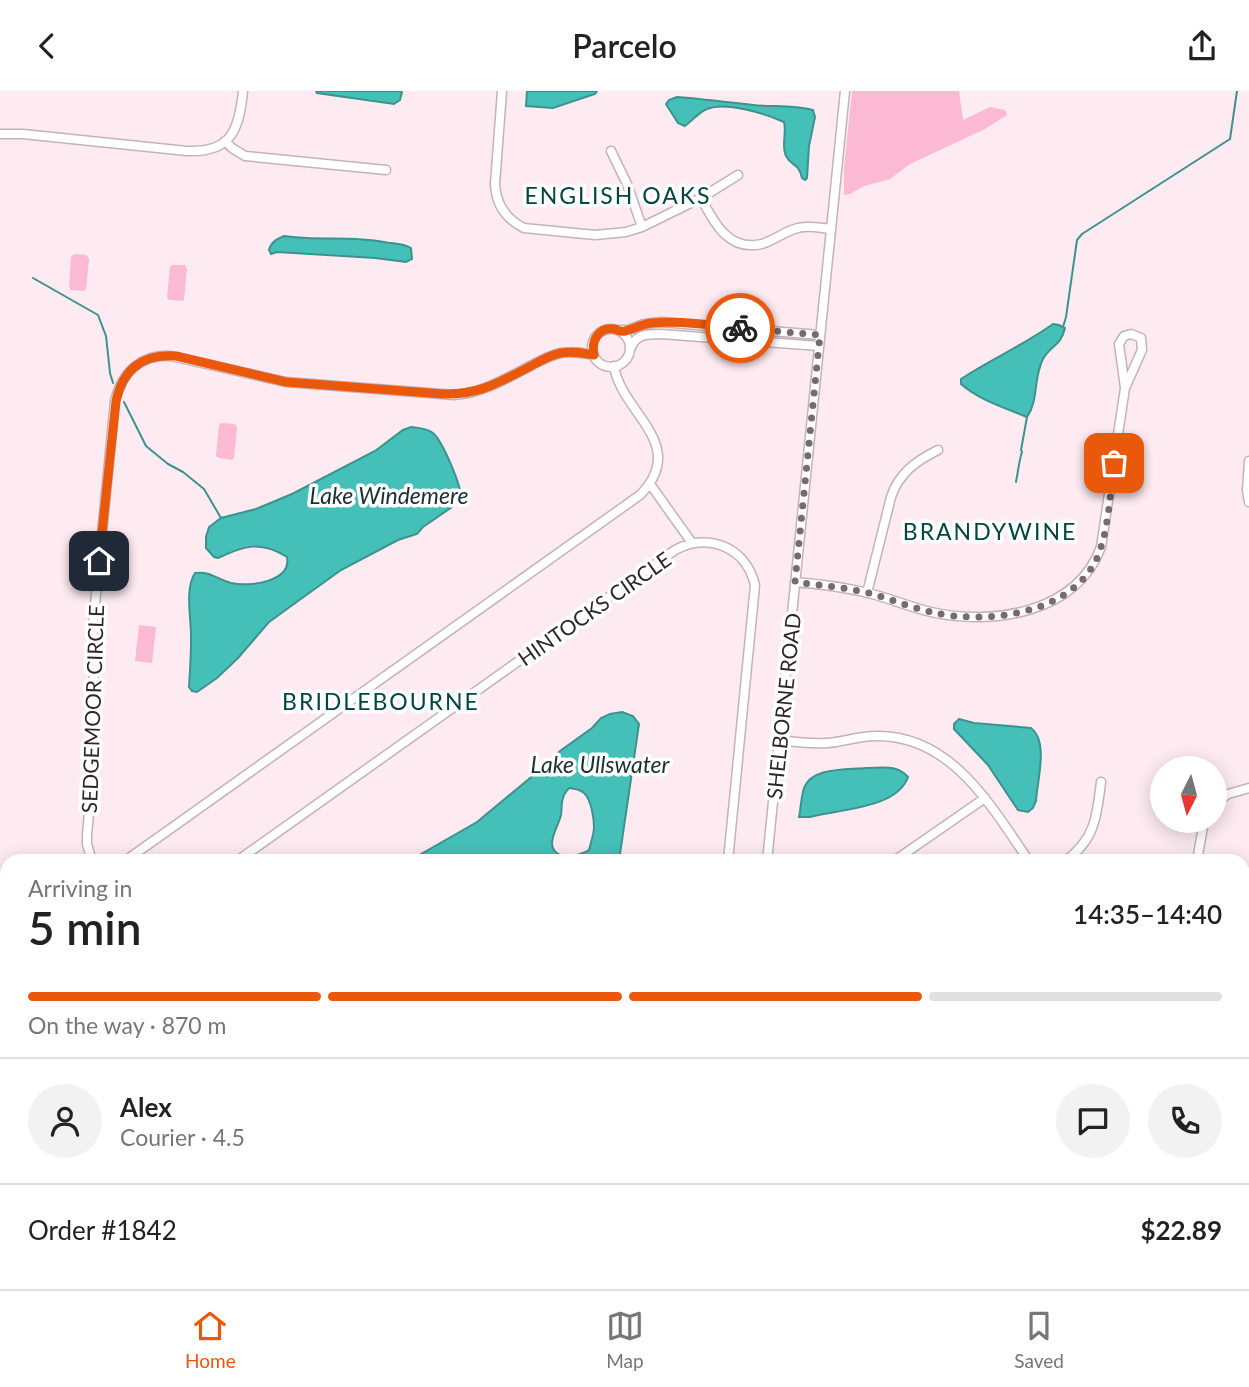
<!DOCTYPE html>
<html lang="en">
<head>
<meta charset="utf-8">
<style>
  body { margin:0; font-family:Lato,sans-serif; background:#f2f2f2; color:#222; height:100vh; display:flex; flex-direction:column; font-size:26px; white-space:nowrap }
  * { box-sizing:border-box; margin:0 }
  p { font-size:23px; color:#767676 }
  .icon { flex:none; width:38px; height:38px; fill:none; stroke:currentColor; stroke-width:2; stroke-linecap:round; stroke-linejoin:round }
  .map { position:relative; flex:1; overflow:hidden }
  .panel { position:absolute; left:0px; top:763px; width:1250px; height:436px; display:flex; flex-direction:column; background:#fff; border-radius:21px 21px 0 0; box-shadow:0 4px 18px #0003 }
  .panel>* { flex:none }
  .needle { width:46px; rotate:186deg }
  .controls { position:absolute; left:1150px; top:665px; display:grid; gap:14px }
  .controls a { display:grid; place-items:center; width:77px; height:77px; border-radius:50%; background:#fff; box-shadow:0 4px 18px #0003; font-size:35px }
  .pin { position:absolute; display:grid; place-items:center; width:60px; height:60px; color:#fff; margin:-30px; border-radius:14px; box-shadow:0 4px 10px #0006 }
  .courier { position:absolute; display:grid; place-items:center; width:70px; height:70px; margin:-35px; border:5px solid #ea580c; border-radius:50%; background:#fff; color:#222; box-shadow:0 2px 9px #0007 }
  .head em { font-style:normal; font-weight:600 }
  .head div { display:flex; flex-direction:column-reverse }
  .head { display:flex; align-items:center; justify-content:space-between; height:119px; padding:0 28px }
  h1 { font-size:46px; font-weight:600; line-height:52px }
  .bar { display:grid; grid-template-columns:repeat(4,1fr); gap:10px 7px; align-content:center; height:84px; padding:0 28px }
  .bar i { height:9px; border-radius:5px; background:#e0e0e0 }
  .bar .on { background:#ea580c }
  .bar p { grid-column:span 4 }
  .line { display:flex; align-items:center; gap:18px; padding:0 28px; border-top:2px solid #e0e0e0 }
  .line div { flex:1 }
  .round { display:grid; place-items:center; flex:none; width:74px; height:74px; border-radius:37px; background:#f2f2f2 }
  header { display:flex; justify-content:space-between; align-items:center; height:91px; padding:0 28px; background:#fff; font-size:32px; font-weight:600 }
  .tabs { display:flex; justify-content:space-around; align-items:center; height:98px; border-top:2px solid #e0e0e0; background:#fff; font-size:19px; color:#767676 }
  .tabs a { display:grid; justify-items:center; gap:4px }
  .tabs .on { color:#ea580c }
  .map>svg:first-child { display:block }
  .green { fill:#fbb9d3 }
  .water { fill:#44c0b9; stroke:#3d928e; stroke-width:2; fill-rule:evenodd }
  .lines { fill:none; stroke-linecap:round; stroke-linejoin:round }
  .stream { stroke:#3d928e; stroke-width:2 }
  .minor-casing { stroke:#c5b2b9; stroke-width:11 }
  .minor { stroke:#fff; stroke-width:8 }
  .done { stroke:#766b6f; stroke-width:7; stroke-dasharray:0 12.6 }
  .route { stroke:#ea580c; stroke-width:9 }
  .labels { text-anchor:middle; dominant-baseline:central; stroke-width:7; stroke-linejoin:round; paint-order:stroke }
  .street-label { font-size:21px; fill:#2d2629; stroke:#fff }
  .neighbourhood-label { font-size:23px; letter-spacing:2px; fill:#024542; stroke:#fff }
  .water-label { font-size:23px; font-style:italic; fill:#1a302e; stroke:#fff }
</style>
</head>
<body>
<header><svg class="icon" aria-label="back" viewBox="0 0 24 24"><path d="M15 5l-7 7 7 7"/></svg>Parcelo<svg class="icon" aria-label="share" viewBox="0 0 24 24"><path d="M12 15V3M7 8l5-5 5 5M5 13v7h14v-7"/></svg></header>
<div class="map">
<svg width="1249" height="1198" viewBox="0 0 1249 1198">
  <rect width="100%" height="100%" fill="#feebf2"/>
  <path class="green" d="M 852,0 L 959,0 L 963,29 L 990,16 L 1005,19 L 1007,24 L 985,38 L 910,73 L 890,88 L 864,95 L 850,103 L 844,104 L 844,76 Z
    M 74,163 L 86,164 L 89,168 L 86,198 L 84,200 L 71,199 L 69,196 L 71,166 Z
    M 172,174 L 185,174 L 187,178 L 184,209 L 183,210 L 170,209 L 167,207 L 170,176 Z
    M 221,332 L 234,333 L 237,336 L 234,367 L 232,369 L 219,367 L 216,365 L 219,334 Z
    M 139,534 L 156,536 L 152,572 L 135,570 Z
    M 0,1014 L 7,1015 L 7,1111 L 0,1110 Z"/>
  <path class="water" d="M 316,0 L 401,0 L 402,1 L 400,9 L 394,13 L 317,2 Z
    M 527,0 L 597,0 L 595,3 L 553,17 L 526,15 Z
    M 677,6 C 702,8 727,11 753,14 C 773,16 793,14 813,19 L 815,26 L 809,55 L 807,87 L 805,89 L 802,87 C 799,72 791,75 786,65 C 781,55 787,41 784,31 C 766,23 726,10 707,18 C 699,21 692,30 685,35 L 678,32 L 666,13 L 669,9 Z
    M 284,145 C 317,150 351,145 384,151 C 394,153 402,152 411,157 L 412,168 L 406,171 L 375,167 L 277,161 L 271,163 L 269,159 C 271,151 277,148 284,145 Z
    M 1053,233 L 1059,234 L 1065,237 C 1061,255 1051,254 1043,268 C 1033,287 1039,309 1027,326 C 1005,317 979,309 961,293 L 961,288 C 991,268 1024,254 1053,233 Z
    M 411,336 C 418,337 427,337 433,342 C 443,351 459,390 461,404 L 455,414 L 423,436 L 417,443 L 398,449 L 341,479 L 269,531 L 238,567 L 217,587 L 197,601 L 192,600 L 189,596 C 190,581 191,565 191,550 C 192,530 184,499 195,482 C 211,480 216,488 231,492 C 249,496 292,491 287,466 C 260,449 244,455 218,467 L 214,466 L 206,457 L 206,446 L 209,436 L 221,427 L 256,418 L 292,403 L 375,360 L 403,339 Z
    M 622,621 L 633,625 L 639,633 L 619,770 L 409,770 L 477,731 L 541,678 L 560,660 L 592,637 L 601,627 L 610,623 ZM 569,697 C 574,698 581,698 585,703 C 591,709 594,727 594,736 C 594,743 591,751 589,759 C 581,764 558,770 553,757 C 549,749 559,733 561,724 C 562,718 561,712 563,707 C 564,702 566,701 569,697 Z
    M 959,628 L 974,632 L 1031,637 C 1049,650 1037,690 1036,710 L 1033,717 L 1028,721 L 1018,719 L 988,674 L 954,638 L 954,633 Z
    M 866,677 C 882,677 897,673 908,686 C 897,718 838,718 810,726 L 799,726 C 801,717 801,706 804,697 C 812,676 846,679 866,677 Z
    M 1243,1150 L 1249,1151 L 1249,1198 L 1230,1198 L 1230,1192 L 1242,1192 Z"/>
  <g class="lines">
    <path class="stream" d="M 33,187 L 98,224 L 106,245 L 110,282 L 113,292
      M 1063,236 L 1066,226 L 1077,149 L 1082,143 L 1230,48 L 1237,0
      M 124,311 L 146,355 L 168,373 L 183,381 L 204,398 L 221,427
      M 1016,391 C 1018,381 1019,370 1022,361 L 1021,359 L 1027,326"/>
    <defs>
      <path id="minor" d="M 502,0 L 495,93 C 496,114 506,128 524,137 L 595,144 L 626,141 L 642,136 L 701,107 L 738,84
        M 0,43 L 23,43 L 187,60 C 232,62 239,38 243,0
        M 225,50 L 232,57 L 245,65 L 386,79
        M 611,60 L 627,93 L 642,136
        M 701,107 C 714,131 728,161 762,153 C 775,149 785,140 798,137 C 809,134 820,137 831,138
        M592 257a19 19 0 1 1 38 0a19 19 0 1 1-38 0Z
        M 619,239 L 628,239 L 644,233 L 661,231 L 820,244
        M 1131,243 L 1141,247 L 1142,259 L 1125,297 L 1119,253 L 1124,245 Z
        M 630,259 C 635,243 646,243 661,243 L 819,255
        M 1249,370 L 1247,399 L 1249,411
        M 650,393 L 692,452
        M 795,491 C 819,493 842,496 864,501 C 887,506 909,516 931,521 C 993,535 1077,522 1101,456 L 1125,297
        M 867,502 L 891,406 C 899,382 916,370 938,359
        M 779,649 C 795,651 812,653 827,652 C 843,651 859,645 875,645 C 951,643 991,715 1029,770
        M 1214,713 L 1228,703 L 1249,697
        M 1198,764 L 1204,730
        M 92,770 L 87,753 L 87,744 L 95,659 L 93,534 L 115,310 C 122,281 141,263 171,265 L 286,291 L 454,304 C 482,302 505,288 530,275 C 540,270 550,264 561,262 C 572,260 583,262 594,264
        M 125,770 L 640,404 C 690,353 621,322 614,275
        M 237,770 L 675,459 C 708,441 746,456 755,494 L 728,770
        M 767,770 L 845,0
        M 894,770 L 985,707
        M 1065,770 C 1095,749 1097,725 1101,691
        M 1242,872 L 1249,870
        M 1242,977 L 1249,976
        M 1242,1087 L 1249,1087
        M 418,1198 L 419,1192
        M 725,1198 L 726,1192
        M 1058,1198 L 1059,1192
        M 1170,1198 L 1170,1192"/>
    </defs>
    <use href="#minor" class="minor-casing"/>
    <use href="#minor" class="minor"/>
  </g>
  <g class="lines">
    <path class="done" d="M 740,237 L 820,244 L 795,491 C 818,494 841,496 864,501 C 887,506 908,516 931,521 C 985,534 1071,524 1097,467 C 1109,439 1110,402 1114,372"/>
    <path class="route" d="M 99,470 L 116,310 C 123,278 143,262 176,265 L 286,291 L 443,303 C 480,304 499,291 531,275 C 540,270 550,264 561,262 C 572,260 583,262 594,264 C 591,250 598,236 614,238 C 620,239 618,241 625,240 C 634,238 642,233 651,232 C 680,229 711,235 740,237"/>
  </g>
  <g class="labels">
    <g class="street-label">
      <text transform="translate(594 517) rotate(-35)">HINTOCKS CIRCLE</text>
      <text transform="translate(783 615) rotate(-84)">SHELBORNE ROAD</text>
      <text transform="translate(92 618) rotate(-88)">SEDGEMOOR CIRCLE</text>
    </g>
    <g class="neighbourhood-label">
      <text x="618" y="104">ENGLISH OAKS</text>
      <text x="990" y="440">BRANDYWINE</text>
      <text x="381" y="610">BRIDLEBOURNE</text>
    </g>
    <g class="water-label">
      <text x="389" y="404">Lake Windemere</text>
      <text x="600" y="673">Lake Ullswater</text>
    </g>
  </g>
</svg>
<div class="controls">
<a><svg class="needle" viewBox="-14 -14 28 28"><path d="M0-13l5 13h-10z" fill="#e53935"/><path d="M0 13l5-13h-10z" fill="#767676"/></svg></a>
</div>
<div class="pin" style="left:1114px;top:372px;background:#ea580c"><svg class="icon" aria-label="bag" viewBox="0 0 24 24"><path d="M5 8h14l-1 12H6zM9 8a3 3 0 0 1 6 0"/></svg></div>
<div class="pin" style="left:99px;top:470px;background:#1f2937"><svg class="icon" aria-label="home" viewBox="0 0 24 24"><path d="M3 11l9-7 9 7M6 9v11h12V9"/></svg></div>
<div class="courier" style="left:740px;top:237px"><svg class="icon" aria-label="bike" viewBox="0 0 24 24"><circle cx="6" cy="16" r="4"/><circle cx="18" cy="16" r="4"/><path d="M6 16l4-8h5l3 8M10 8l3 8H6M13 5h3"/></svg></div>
<section class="panel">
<div class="head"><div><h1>5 min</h1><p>Arriving in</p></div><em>14:35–14:40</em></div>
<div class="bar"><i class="on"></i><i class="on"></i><i class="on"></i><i></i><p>On the way · 870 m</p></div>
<div class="line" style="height:126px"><a class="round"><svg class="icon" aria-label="person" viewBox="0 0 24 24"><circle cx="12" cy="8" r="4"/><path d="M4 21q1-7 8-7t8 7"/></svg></a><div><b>Alex</b><p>Courier · 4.5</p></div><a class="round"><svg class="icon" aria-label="chat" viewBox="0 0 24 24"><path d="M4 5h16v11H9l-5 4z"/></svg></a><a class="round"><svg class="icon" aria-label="phone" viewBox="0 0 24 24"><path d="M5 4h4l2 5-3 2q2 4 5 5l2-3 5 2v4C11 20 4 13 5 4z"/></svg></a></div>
<div class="line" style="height:91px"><div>Order #1842</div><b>$22.89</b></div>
</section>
</div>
<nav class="tabs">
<a class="on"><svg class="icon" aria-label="home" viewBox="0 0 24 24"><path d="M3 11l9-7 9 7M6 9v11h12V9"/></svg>Home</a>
<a><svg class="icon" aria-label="map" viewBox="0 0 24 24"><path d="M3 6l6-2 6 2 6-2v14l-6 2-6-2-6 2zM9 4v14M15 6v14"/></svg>Map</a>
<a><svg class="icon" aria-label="saved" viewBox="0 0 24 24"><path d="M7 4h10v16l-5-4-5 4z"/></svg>Saved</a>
</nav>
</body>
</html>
